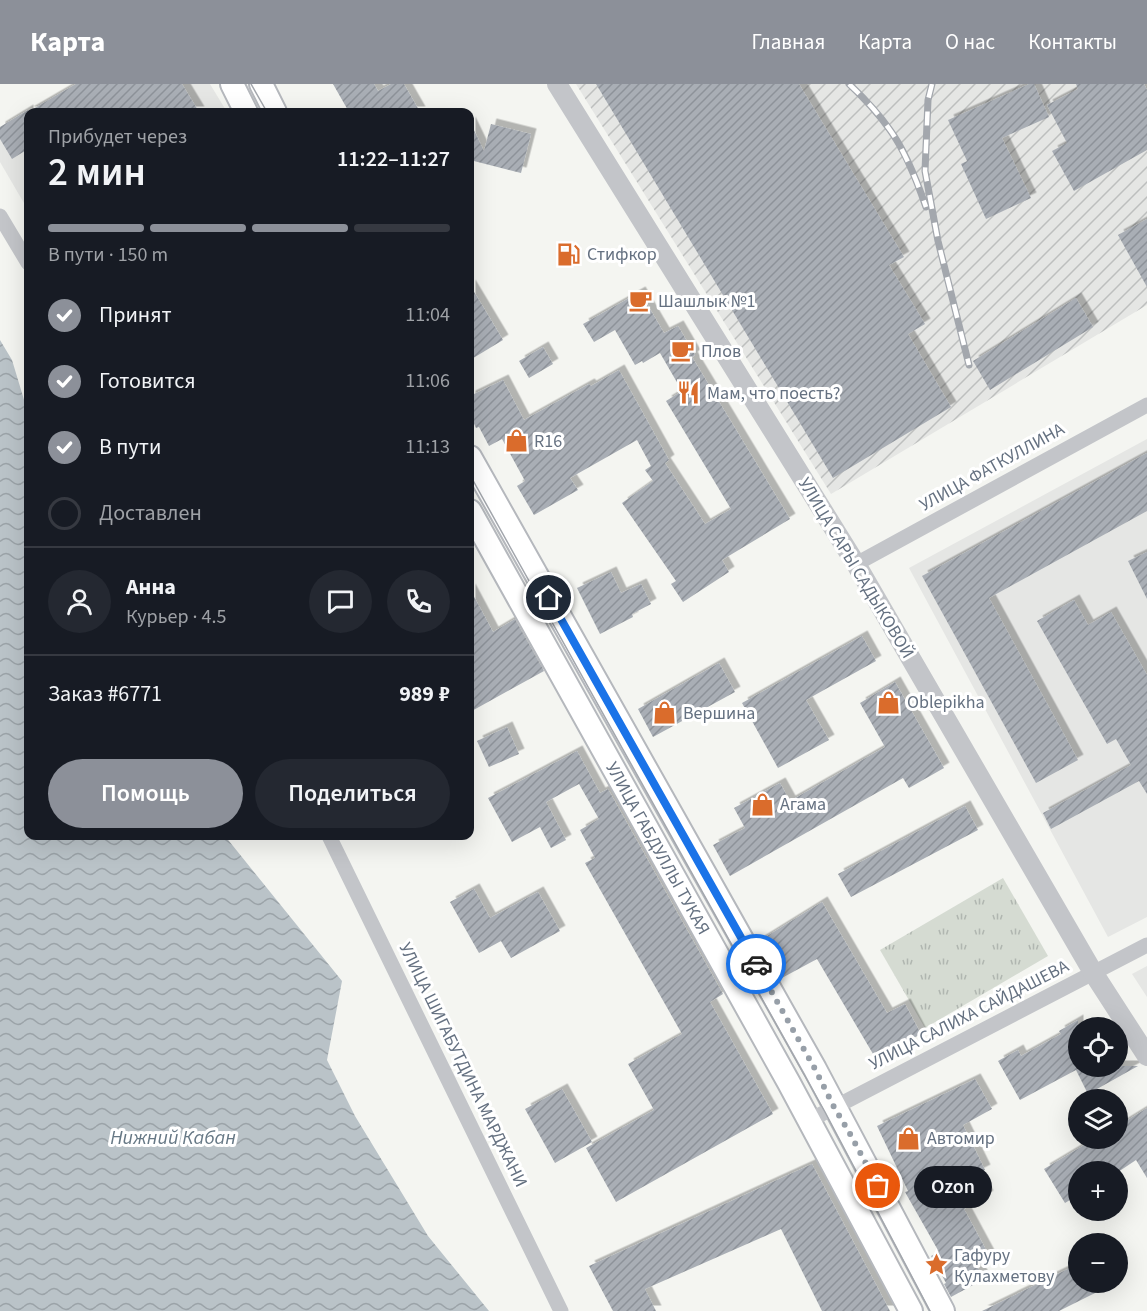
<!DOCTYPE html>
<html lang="ru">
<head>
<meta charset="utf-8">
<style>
  body { margin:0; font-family:"Source Sans 3",sans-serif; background:#242831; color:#f1f3f6; height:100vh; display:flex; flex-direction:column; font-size:22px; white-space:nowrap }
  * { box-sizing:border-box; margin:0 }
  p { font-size:20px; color:#9ea1a6 }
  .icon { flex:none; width:33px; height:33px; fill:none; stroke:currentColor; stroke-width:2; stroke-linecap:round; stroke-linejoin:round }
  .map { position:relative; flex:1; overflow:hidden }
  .details { position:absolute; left:24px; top:24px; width:450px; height:732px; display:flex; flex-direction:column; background:#171b24; border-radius:12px; box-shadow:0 6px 24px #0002 }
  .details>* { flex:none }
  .controls { position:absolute; left:1068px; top:933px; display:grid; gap:12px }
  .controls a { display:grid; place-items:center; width:60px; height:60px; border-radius:50%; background:#171b24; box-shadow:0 6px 24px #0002; font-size:30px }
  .pin { position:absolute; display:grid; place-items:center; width:51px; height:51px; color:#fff; margin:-26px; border:3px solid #fff; border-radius:50%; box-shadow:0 2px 6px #0007 }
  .courier { position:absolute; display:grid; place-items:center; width:60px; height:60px; margin:-30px; border:4px solid #1a73e8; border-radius:50%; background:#fff; color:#222; box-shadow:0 2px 8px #0007 }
  .bubble { position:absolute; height:42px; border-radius:21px; background:#171b24; box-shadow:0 6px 24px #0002; font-size:20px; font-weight:600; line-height:42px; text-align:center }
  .head em { font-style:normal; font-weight:600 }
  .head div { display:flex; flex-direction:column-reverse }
  .head { display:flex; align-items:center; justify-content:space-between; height:102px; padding:0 24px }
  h1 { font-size:39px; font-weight:600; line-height:45px }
  .bar { display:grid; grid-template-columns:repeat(4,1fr); gap:9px 6px; align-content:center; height:72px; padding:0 24px }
  .bar i { height:8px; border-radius:4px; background:#363941 }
  .bar .current { background:#8c9099 }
  .bar p { grid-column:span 4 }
  .line { display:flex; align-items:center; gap:15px; padding:0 24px; border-top:2px solid #363941 }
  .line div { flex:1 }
  .round { display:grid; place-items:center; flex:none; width:63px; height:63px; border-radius:32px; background:#242831 }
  ol { padding:0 24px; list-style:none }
  li { display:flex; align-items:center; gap:18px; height:66px }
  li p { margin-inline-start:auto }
  li .icon { padding:6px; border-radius:50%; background:#8c9099; color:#fff; stroke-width:4 }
  li:last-child { color:#9ea1a6 }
  li i { width:33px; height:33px; border:3px solid #363941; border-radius:50% }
  .action { display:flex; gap:12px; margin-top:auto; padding:12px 24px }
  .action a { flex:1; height:69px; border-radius:36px; background:#8c9099; color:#fff; font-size:24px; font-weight:600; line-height:69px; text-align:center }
  .action a+a { background:#242831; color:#f1f3f6 }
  header { display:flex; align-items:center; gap:36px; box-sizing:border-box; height:84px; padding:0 30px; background:#8c9099; color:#fff }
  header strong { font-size:28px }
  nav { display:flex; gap:33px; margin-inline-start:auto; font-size:21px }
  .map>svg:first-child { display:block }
  .built { fill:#e5e6e4 }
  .industrial { fill:url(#industrial-furrows) }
  .grass { fill:url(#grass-tufts) }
  .water { fill:url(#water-waves) }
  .building { fill:url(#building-hatch); filter:url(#shadow) }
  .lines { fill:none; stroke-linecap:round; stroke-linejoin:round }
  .secondary-casing { stroke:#b5b8bd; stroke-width:26 }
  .minor { stroke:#c3c5c9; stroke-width:15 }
  .tertiary { stroke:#c3c5c9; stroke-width:20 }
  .secondary { stroke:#fff; stroke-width:22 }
  .tram { stroke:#a3a7ad; stroke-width:1.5 }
  .rail-casing { stroke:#a3a7ad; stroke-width:7 }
  .rail { stroke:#fff; stroke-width:4.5; stroke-dasharray:14; stroke-linecap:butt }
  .done { stroke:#979fa8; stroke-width:6; stroke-dasharray:0 10.8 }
  .route { stroke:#1a73e8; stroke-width:8 }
  .labels { text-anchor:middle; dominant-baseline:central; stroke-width:6; stroke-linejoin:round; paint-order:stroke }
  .poi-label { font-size:18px; fill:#657181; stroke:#fff; text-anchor:start }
  .street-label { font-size:18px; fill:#657181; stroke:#fff }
  .water-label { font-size:20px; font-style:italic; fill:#667885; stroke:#fff }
</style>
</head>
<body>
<header>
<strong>Карта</strong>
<nav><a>Главная</a><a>Карта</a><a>О нас</a><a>Контакты</a></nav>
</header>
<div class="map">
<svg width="1147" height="1227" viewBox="0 0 1147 1227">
  <defs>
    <pattern id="industrial-furrows" width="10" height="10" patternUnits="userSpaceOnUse" patternTransform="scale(1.5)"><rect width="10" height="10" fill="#e5e6e4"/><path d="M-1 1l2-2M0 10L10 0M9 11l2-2" fill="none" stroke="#bdbfbe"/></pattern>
    <pattern id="grass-tufts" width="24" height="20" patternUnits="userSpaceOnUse" patternTransform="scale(1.5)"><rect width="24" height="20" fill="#d5dbd2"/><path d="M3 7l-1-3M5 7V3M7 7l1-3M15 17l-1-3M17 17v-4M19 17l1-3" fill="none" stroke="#b0b6b0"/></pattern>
    <pattern id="water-waves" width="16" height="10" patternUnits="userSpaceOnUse" patternTransform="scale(1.5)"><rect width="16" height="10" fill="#bac3c8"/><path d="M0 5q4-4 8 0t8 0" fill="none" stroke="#9ba3a8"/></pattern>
    <pattern id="building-hatch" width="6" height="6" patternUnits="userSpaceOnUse" patternTransform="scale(1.5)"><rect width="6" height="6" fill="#a9aeb5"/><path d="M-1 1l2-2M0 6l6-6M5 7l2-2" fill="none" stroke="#8d9299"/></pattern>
    <filter id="shadow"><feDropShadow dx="5.5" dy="-5.5" stdDeviation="0" flood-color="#0004"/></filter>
  </defs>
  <rect width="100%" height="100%" fill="#f4f5f1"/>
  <path class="built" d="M 76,0 L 210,0 L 227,28 L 28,28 L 28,126 L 0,78 L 0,43 Z
    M 1147,355 L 1147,833 L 1108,853 L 909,484 Z
    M 1147,882 L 1147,913 L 1132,890 Z"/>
  <path class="industrial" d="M 576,0 L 1147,0 L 1147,221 L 831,410 Z"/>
  <path class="grass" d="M 1003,794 L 1048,872 L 925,944 L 880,866 Z"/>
  <path class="water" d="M 0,256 L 12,276 L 28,329 L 28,752 L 225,752 L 342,897 L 327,976 L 355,1032 L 428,1152 L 489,1227 L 0,1227 Z"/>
  <path class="building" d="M 76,0 L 182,0 L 199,28 L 28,28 L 28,65 L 12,75 L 0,55 L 0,43 L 28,26 L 28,28 Z
    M 333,0 L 374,0 L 378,7 L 391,0 L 404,0 L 420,28 L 349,28 Z
    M 596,0 L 799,0 L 904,173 L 889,181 L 925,240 L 908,250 L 951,323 L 833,394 Z
    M 1029,0 L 1034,0 L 1049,33 L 1002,54 L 1031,114 L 986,135 L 961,80 L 967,77 L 948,36 Z
    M 1076,0 L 1144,0 L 1147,6 L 1147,66 L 1074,107 L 1052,67 L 1067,59 L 1047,21 L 1078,5 Z
    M 470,38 L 484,67 L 491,40 L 531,50 L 521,89 L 470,76 Z
    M 1147,135 L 1147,203 L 1118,151 Z
    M 470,201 L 503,256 L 470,276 Z
    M 640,208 L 664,249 L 678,242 L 695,271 L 692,273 L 790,435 L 722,476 L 729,488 L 683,518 L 671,500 L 676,497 L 622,419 L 653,397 L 645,386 L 651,382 L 637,356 L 570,394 L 578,406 L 534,431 L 517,402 L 525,397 L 502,355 L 489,362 L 479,343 L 476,344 L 470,331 L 470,312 L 503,296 L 524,336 L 589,300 L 591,302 L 619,286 L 669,376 L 665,379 L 705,440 L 731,425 L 666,317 L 682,307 L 660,269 L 643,279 L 642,277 L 635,281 L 615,246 L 594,258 L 583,240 Z
    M 1076,214 L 1093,243 L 990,306 L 973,277 Z
    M 543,263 L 553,280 L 529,294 L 519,277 Z
    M 1147,369 L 1147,427 L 989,514 L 1078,676 L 1036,699 L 922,492 Z
    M 1147,468 L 1147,515 L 1128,477 Z
    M 611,488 L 621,509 L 641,500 L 651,520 L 632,530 L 633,533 L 600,550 L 577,504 Z
    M 470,505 L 493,548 L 515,535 L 544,587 L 470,628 Z
    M 1074,516 L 1088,541 L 1111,528 L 1147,591 L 1147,710 L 1139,697 L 1051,745 L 1043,729 L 1131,681 L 1116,655 L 1107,660 L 1037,537 Z
    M 862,552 L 876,577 L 806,616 L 829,656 L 778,684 L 742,619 Z
    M 719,579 L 735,608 L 653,653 L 638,625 Z
    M 895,598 L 944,684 L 909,704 L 903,694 L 730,792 L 713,761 L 745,744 L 734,724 L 780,699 L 790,717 L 885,663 L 860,619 Z
    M 507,643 L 519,670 L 489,683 L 477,657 Z
    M 577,667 L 600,709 L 608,705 L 723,910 L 710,918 L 773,1030 L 616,1118 L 586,1064 L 654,1026 L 628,980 L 682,950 L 585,779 L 595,774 L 580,746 L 599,735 L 579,700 L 546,718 L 566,756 L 551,764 L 540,743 L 512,758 L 488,714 Z
    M 965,722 L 978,746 L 851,813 L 838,790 Z
    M 474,805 L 490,834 L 538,808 L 560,847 L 511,874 L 501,857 L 479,869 L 450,818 Z
    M 822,818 L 887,929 L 905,920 L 921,950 L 876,975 L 817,875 L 780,895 L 759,857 Z
    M 1078,936 L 1078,982 L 1138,982 L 1088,1010 L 1076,986 L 1020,1016 L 998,977 L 1018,966 L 1021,972 L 1061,950 L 1059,947 Z
    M 975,995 L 992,1025 L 963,1041 L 985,1086 L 977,1090 L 988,1112 L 964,1125 L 991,1175 L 977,1182 L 984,1195 L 951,1213 L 944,1200 L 946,1199 L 931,1172 L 939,1168 L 905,1108 L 908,1107 L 877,1042 Z
    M 562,1005 L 592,1058 L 555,1079 L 525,1025 Z
    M 1147,1024 L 1147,1094 L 1136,1076 L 1118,1088 L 1078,1088 L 1078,1111 L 1065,1119 L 1044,1085 L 1096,1054 L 1118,1054 L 1118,1042 Z
    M 812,1080 L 890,1227 L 822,1227 L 781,1145 L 645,1205 L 656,1227 L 613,1227 L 589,1182 Z
    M 1078,1180 L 1078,1198 L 1117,1198 L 1059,1227 L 982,1227 Z"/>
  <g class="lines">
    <defs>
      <g id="secondary">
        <path d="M 232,0 L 246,28"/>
        <path d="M 261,0 L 275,28"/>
        <path d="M 470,373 L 815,985 L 943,1227"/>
        <path id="s1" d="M 470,427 L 789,999 L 911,1227"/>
      </g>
    </defs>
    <use href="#secondary" class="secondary-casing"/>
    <path class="minor" d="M 0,132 L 28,179
      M 856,480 L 1147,321
      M 329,752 L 561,1227
      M 810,1036 L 1147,861"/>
    <path class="tertiary" d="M 557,0 L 856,480 L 1094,890 L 1147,972"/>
    <use href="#secondary" class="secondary"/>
    <path class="tram" d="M 251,0 L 267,28
      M 470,391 L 825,1028 L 930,1227"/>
    <defs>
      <path id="rail" d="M 849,0 C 864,14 878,29 890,46 C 904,65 918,100 926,123
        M 932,0 L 928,16 L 925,87 L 938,157 L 969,281"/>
    </defs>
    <use href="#rail" class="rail-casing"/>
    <use href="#rail" class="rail"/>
  </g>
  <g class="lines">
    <path class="done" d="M 756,880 L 815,985 L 834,1023 L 849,1048 L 878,1102"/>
    <path class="route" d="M 549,514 L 756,880"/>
  </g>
  <defs>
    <symbol id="fuel-bare" viewBox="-9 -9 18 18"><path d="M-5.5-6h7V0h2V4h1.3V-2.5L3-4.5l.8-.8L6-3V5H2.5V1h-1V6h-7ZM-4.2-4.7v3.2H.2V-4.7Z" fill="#da6c2c" stroke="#fff" stroke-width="2.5" paint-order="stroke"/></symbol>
    <symbol id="cafe-bare" viewBox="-9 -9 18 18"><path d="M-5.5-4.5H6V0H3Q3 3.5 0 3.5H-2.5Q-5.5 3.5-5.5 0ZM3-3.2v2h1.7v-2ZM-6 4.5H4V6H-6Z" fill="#da6c2c" stroke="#fff" stroke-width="2.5" paint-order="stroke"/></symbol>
    <symbol id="restaurant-bare" viewBox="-9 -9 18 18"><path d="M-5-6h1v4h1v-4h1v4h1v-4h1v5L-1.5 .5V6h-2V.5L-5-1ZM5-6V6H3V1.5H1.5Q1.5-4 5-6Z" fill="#da6c2c" stroke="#fff" stroke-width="2.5" paint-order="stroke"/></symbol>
    <symbol id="shop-bare" viewBox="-9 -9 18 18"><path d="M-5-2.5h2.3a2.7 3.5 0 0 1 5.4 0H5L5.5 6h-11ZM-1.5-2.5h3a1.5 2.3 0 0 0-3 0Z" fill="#da6c2c" stroke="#fff" stroke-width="2.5" paint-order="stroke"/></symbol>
    <symbol id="sight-bare" viewBox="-9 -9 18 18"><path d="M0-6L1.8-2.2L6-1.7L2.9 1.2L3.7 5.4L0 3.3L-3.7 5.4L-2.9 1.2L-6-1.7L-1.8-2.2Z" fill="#da6c2c" stroke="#fff" stroke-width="2.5" paint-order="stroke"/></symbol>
  </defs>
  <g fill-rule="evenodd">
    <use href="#fuel-bare" x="552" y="154" width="33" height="33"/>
    <use href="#cafe-bare" x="624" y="200" width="33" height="33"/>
    <use href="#cafe-bare" x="666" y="250" width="33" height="33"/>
    <use href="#restaurant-bare" x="672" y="292" width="33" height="33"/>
    <use href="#shop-bare" x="500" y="340" width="33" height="33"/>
    <use href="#shop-bare" x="872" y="602" width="33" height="33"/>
    <use href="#shop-bare" x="648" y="612" width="33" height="33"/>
    <use href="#shop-bare" x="746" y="704" width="33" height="33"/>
    <use href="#shop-bare" x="892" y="1038" width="33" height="33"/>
    <use href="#sight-bare" x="920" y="1164" width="33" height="33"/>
  </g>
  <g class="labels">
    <g class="poi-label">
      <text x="587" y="170">Стифкор</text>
      <text x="658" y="217">Шашлык №1</text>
      <text x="701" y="267">Плов</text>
      <text x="707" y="309">Мам, что поесть?</text>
      <text x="534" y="357">R16</text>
      <text x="907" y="618">Oblepikha</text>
      <text x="683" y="629">Вершина</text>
      <text x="780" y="720">Агама</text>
      <text x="927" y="1054">Автомир</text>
      <text x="954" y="1171">Гафуру<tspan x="954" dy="21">Кулахметову</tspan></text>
    </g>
    <g class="street-label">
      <text transform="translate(992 383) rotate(-29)">УЛИЦА ФАТКУЛЛИНА</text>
      <text transform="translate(856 484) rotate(59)">УЛИЦА САРЫ САДЫКОВОЙ</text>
      <text stroke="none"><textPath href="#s1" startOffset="386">УЛИЦА ГАБДУЛЛЫ ТУКАЯ</textPath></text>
      <text transform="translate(969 931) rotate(-27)">УЛИЦА САЛИХА САЙДАШЕВА</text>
      <text transform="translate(463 981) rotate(64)">УЛИЦА ШИГАБУТДИНА МАРДЖАНИ</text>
    </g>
    <g class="water-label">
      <text x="173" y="1054">Нижний Кабан</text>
    </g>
  </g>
</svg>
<div class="controls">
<a><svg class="icon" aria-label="locate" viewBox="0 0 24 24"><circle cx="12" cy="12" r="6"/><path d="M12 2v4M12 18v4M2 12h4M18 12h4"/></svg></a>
<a><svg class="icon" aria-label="layers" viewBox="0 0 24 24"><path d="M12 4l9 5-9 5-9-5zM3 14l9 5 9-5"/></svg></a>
<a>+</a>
<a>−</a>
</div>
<div class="pin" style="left:878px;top:1102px;background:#ea580c"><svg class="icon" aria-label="bag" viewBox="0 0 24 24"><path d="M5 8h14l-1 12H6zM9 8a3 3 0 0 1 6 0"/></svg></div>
<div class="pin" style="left:549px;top:514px;background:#1f2937"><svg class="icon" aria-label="home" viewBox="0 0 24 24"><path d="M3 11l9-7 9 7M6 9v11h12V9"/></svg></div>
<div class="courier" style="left:756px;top:880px"><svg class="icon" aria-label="car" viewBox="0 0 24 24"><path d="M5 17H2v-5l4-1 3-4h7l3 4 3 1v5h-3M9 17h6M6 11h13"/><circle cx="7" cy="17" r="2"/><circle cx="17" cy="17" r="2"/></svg></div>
<div class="bubble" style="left:914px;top:1082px;width:78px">Ozon</div>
<section class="details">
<div class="head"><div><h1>2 мин</h1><p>Прибудет через</p></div><em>11:22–11:27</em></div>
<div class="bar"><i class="current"></i><i class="current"></i><i class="current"></i><i></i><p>В пути · 150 m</p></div>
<ol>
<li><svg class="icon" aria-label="check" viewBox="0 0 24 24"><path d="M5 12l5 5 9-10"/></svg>Принят<p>11:04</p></li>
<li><svg class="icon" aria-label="check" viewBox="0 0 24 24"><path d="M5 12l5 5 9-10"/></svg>Готовится<p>11:06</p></li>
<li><svg class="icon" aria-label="check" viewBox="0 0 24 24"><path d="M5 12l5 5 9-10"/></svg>В пути<p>11:13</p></li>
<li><i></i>Доставлен</li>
</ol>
<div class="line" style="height:108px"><a class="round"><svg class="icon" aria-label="person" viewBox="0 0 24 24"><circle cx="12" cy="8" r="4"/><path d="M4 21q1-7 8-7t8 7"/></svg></a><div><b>Анна</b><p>Курьер · 4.5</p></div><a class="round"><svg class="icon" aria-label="chat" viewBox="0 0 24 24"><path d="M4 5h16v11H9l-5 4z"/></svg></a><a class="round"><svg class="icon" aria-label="phone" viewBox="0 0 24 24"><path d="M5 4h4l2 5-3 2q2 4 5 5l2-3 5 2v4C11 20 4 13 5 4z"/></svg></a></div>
<div class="line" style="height:78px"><div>Заказ #6771</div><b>989 ₽</b></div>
<div class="action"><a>Помощь</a><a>Поделиться</a></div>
</section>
</div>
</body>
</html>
